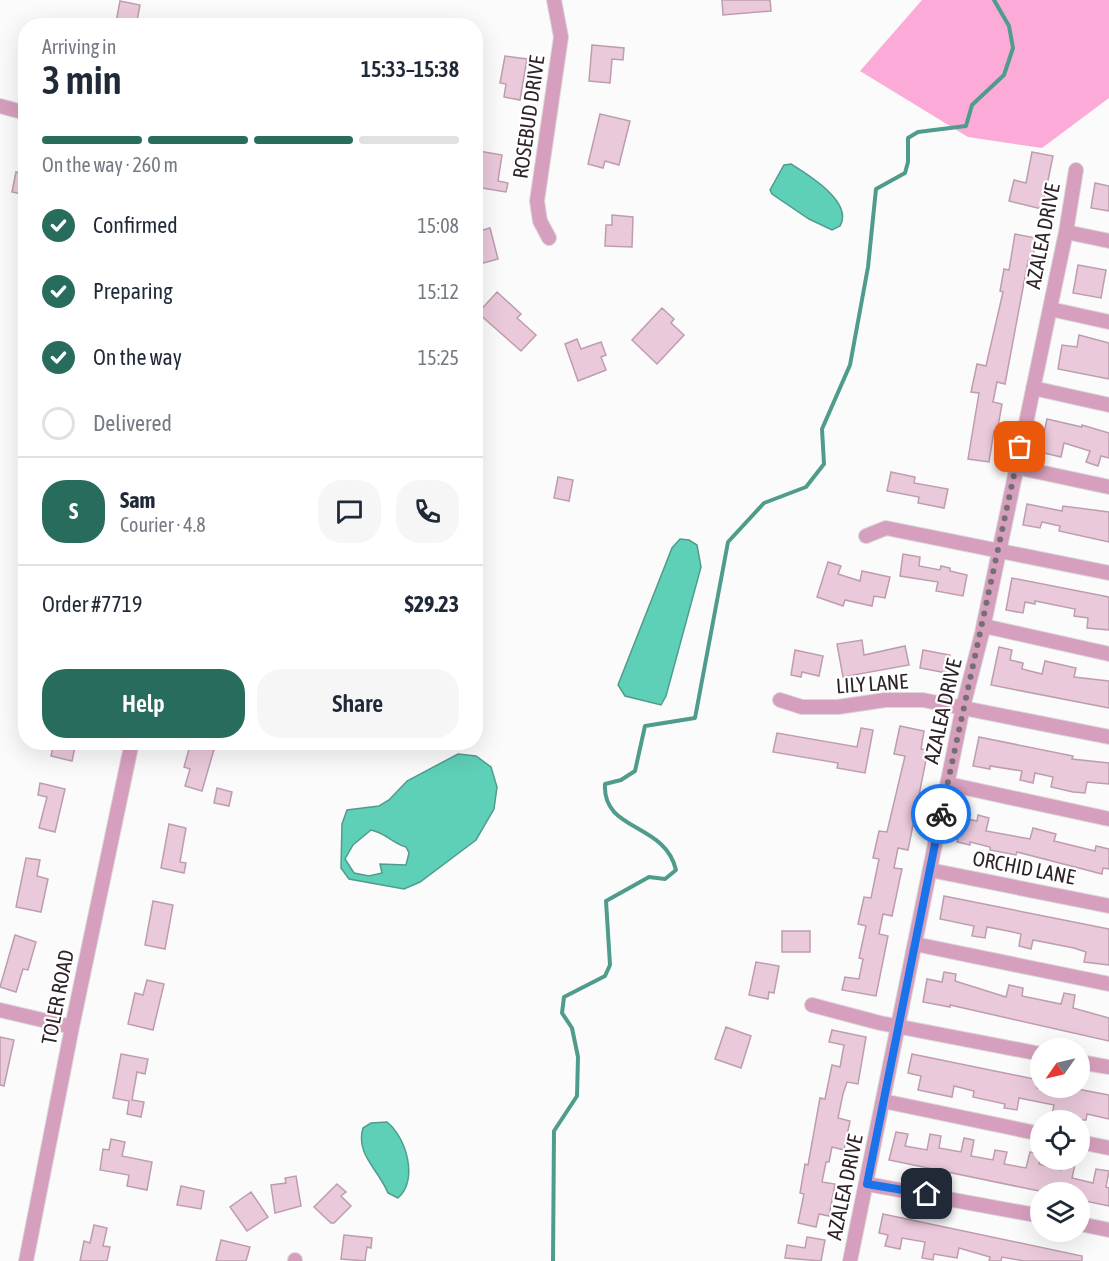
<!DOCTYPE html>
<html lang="en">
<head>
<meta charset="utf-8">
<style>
  body { margin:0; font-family:"Asap Condensed",sans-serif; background:#f6f6f7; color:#1f2937; height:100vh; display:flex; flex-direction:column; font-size:22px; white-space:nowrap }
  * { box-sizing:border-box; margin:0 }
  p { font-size:20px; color:#747a83 }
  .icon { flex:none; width:33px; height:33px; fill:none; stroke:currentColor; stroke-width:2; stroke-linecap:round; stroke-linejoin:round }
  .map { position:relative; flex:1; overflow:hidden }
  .panel { position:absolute; left:18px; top:18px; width:465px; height:732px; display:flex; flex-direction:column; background:#fff; border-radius:24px; box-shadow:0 6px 24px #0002 }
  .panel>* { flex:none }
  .needle { width:39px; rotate:236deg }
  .tools { position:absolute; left:1030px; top:1038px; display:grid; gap:12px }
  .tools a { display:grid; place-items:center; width:60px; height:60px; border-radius:50%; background:#fff; box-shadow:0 6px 24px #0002; font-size:30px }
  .pin { position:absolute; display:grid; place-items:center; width:51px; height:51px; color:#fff; margin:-26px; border-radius:12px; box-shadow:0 3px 9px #0006 }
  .courier { position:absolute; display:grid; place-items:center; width:60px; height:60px; margin:-30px; border:4px solid #1a73e8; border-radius:50%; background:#fff; color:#222; box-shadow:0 2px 8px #0007 }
  .overview em { font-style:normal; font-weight:600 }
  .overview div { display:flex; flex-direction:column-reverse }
  .overview { display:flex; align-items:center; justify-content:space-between; height:102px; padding:0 24px }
  h1 { font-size:39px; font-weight:600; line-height:45px }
  .bar { display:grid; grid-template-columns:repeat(4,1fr); gap:9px 6px; align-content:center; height:72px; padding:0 24px }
  .bar i { height:8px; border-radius:4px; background:#e0e1e3 }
  .bar .selected { background:#286c5d }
  .bar p { grid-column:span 4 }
  .line { display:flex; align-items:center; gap:15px; padding:0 24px; border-top:2px solid #e0e1e3 }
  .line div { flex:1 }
  .round { display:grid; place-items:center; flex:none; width:63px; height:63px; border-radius:24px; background:#f6f6f7 }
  ol { padding:0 24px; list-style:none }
  li { display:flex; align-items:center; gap:18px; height:66px }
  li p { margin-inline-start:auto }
  li .icon { padding:6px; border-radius:50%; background:#286c5d; color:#fff; stroke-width:4 }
  li:last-child { color:#747a83 }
  li i { width:33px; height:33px; border:3px solid #e0e1e3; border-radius:50% }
  .button { display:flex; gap:12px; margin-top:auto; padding:12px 24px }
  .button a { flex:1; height:69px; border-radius:24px; background:#286c5d; color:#fff; font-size:24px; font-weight:600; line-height:69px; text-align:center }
  .button a+a { background:#f6f6f7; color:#1f2937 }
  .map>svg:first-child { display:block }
  .forest { fill:#fcabd8 }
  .water { fill:#5ed0b7; stroke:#509c8c; stroke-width:1.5; fill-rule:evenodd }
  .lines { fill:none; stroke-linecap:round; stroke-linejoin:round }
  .stream { stroke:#509c8c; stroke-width:4 }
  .building { fill:#eac9da; stroke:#bd9dae; stroke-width:1.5 }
  .minor-casing { stroke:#dad8d9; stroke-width:16 }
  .minor { stroke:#d69fbd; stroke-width:14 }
  .done { stroke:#766f72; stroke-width:6; stroke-dasharray:0 10.8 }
  .route { stroke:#1a73e8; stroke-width:8 }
  .labels { text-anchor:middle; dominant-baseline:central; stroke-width:4.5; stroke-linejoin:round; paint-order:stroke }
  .street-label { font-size:21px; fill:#2f2329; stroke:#fff }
</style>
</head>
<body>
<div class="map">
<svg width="1109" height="1261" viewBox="0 0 1109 1261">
  <rect width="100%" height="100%" fill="#fbfbfb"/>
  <path class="forest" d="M 922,0 L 1109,0 L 1109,98 L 1042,148 L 968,137 L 860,71 Z"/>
  <path class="water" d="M 791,164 C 807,174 854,202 840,226 L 832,230 L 809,219 L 772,194 L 770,190 L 784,165 Z
    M 680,539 L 689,540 L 697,545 L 701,567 L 666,696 L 661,705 L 625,696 L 618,685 L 672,548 Z
    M 458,754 L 476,756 L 491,767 L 497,787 L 494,809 L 476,840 L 420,882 L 404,889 L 349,879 L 341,868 L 342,824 L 347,810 L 379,806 L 389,800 L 407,781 ZM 371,830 C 386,833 392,843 406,847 L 409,853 L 406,865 L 380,864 L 382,873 L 369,876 L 354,873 L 345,859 L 353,845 Z
    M 387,1122 C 406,1137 419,1180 398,1198 L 388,1193 C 379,1170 355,1154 363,1128 L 371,1123 Z"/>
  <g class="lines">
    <path class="stream" d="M 553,1261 L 554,1131 L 577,1096 L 578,1057 L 572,1028 L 562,1013 L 564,997 L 605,976 L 610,965 L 606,901 L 649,877 L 665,879 L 676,870 C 665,822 602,832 605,784 L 621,780 L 635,771 L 645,726 L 695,718 L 728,542 L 764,503 L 806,487 L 824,464 L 822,429 L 850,365 L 868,267 L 876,189 L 905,173 L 908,162 L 908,138 L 918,132 L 966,126 L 972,105 L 1004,75 L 1013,48 L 1009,26 L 994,0"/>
  </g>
  <path class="building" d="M 722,0 L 770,0 L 771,11 L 723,15 Z
    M 120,1 L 140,5 L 136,26 L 116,22 Z
    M 592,45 L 624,48 L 623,60 L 612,59 L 610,83 L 589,81 Z
    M 505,56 L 527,59 L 520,100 L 504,97 L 506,84 L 500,83 Z
    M 600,114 L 630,121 L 619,165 L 605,161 L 603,168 L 588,164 Z
    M 479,151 L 502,155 L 498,181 L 508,183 L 506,192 L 476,187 Z
    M 1032,152 L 1053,156 L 1042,209 L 1009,201 L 1014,180 L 1026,183 Z
    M 16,172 L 26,174 L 26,195 L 12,192 Z
    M 1095,183 L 1109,186 L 1109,211 L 1091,208 Z
    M 612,215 L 633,217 L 632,247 L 605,246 L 606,225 L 612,225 Z
    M 490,228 L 498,259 L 476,265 L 476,232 Z
    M 1015,234 L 1036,238 L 1032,262 L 1028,261 L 1005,384 L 997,382 L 993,402 L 1002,404 L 997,432 L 994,431 L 989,462 L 968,459 L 979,393 L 971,392 L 977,364 L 986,366 L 1003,292 L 1000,291 L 1004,269 L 1009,270 Z
    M 1078,265 L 1106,270 L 1101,298 L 1073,293 Z
    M 497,292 L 521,314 L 517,318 L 536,335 L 521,351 L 478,313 Z
    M 662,308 L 674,319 L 671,323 L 684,335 L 657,364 L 632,340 Z
    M 1079,335 L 1109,343 L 1109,379 L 1058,369 L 1062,345 L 1077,347 Z
    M 577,339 L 581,349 L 601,342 L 606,355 L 601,357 L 606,370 L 578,381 L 565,344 Z
    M 1047,419 L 1082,427 L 1082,425 L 1109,433 L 1109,458 L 1101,456 L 1098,466 L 1086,462 L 1090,451 L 1064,443 L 1061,457 L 1040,452 Z
    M 891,472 L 915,477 L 914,483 L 948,489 L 944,508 L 918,503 L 919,497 L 887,491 Z
    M 558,477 L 573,480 L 569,501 L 554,498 Z
    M 1027,504 L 1062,511 L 1063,506 L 1109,512 L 1109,542 L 1059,531 L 1060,526 L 1042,522 L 1040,528 L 1023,525 Z
    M 903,554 L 920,557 L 919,566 L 940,570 L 941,566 L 950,568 L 950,571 L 967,575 L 963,596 L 936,591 L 938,582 L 900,576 Z
    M 828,562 L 841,566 L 838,574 L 860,581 L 862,571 L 890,577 L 885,598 L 874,596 L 872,606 L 845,600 L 843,606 L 817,597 Z
    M 1012,578 L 1109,597 L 1109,630 L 1087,628 L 1088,618 L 1074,616 L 1075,609 L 1035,601 L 1035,604 L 1025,602 L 1023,613 L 1006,610 Z
    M 862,640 L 864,655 L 905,646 L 909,665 L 843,677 L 837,644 Z
    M 999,647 L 1012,650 L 1010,660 L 1023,663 L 1022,669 L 1042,674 L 1045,661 L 1076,668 L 1074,677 L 1109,681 L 1109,708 L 991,685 Z
    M 795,650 L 823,656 L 819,676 L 802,672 L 801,677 L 791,675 Z
    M 923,650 L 950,655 L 947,673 L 920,668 Z
    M 900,726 L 924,731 L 921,749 L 928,750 L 908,850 L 898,848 L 894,868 L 902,869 L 892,916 L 883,914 L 879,934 L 888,936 L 876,996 L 842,990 L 845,977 L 859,979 L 863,959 L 859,958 L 866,926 L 858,924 L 864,897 L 871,898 L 879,859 L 873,858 L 879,831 L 887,832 L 905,756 L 894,754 Z
    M 861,728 L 873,730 L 865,773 L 837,768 L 838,763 L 773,752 L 777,733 L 857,747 Z
    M 979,737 L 1073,756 L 1072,759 L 1109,763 L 1109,784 L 1087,782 L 1085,793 L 1073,792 L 1051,787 L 1053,777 L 1035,773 L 1033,783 L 1020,780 L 1022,771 L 990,766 L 990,769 L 973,766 Z
    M 54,742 L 76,742 L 72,761 L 51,756 Z
    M 191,742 L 215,746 L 202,791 L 185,786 L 190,769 L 184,767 Z
    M 40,783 L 65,789 L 55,832 L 39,828 L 47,797 L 38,795 Z
    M 217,788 L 232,792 L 229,806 L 214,803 Z
    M 978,815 L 989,818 L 986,831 L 1030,839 L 1033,828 L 1056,834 L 1054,841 L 1095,851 L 1096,846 L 1109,849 L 1109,869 L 1103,868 L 1102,874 L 1017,852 L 1016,855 L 990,850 L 990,847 L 970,842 L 970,845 L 957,842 L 962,818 L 977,821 Z
    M 169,824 L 186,828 L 180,862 L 186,863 L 184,873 L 161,868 Z
    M 26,858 L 40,860 L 37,876 L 48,879 L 41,912 L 16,907 Z
    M 944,896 L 1109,929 L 1109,965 L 1084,962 L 1086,952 L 1074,948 L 1033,940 L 1031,949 L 1019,946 L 1021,934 L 1008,931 L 987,927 L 985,938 L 972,936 L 974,926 L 940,919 Z
    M 153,901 L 173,905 L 165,949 L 145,945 Z
    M 782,931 L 810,931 L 810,952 L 782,952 Z
    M 15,935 L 36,942 L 28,970 L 23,969 L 16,992 L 0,987 Z
    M 756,962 L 779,966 L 774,993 L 769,992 L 768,999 L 749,995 Z
    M 944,972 L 956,974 L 955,981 L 1006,997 L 1009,985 L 1023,988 L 1022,996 L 1061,1004 L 1064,993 L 1075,995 L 1073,1008 L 1109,1018 L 1109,1041 L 950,1005 L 950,1007 L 923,1002 L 927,979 L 942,982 Z
    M 147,980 L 164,984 L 153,1030 L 128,1024 L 135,993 L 143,995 Z
    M 726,1027 L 751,1036 L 741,1068 L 715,1059 Z
    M 832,1030 L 866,1037 L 858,1084 L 847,1082 L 843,1094 L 838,1118 L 850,1121 L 844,1150 L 832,1147 L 829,1162 L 826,1162 L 822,1182 L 835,1184 L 829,1216 L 819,1214 L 816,1227 L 798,1223 L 804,1194 L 800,1193 L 805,1164 L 808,1165 L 820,1098 L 825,1099 L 832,1065 L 840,1067 L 844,1045 L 829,1042 Z
    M 0,1037 L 14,1040 L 4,1086 L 0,1085 Z
    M 121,1054 L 148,1059 L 145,1074 L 137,1072 L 132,1100 L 144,1102 L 141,1117 L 127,1114 L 129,1101 L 113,1098 Z
    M 912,1054 L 1039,1080 L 1037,1088 L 1072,1088 L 1109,1095 L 1109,1119 L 1087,1114 L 1086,1120 L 1063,1120 L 1051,1118 L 1054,1105 L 1019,1098 L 1017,1110 L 1004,1108 L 1005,1104 L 973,1097 L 974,1091 L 954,1086 L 952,1097 L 918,1090 L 921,1076 L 908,1073 Z
    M 896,1132 L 908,1134 L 905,1146 L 927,1150 L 930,1134 L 941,1136 L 939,1148 L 961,1152 L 964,1138 L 974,1140 L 971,1156 L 993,1160 L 995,1150 L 1007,1152 L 1004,1164 L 1026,1168 L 1030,1152 L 1041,1155 L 1039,1164 L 1061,1170 L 1063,1160 L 1076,1160 L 1072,1178 L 1093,1183 L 1096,1169 L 1109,1171 L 1106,1187 L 1109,1188 L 1109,1206 L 1080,1200 L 1080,1192 L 1044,1192 L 889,1160 Z
    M 111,1139 L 125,1142 L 122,1156 L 152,1162 L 147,1190 L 127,1186 L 129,1175 L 100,1170 L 103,1149 L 109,1150 Z
    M 296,1176 L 301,1206 L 275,1213 L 271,1185 L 286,1183 L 285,1178 Z
    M 337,1184 L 346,1192 L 341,1196 L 351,1206 L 334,1223 L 331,1223 L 314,1207 Z
    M 181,1186 L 204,1191 L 201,1209 L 177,1205 Z
    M 251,1192 L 268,1217 L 247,1231 L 230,1207 Z
    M 883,1214 L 1082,1256 L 1082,1261 L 1024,1261 L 1002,1257 L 1001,1261 L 989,1261 L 990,1257 L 959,1248 L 957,1258 L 934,1254 L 933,1260 L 922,1258 L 925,1242 L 902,1238 L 900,1249 L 885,1246 L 888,1235 L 879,1233 Z
    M 94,1225 L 107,1228 L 103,1246 L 110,1247 L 107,1261 L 80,1261 L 84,1241 L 90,1243 Z
    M 344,1235 L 372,1238 L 371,1248 L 367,1247 L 365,1261 L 341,1259 Z
    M 807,1237 L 825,1240 L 821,1261 L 785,1258 L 787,1245 L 805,1248 Z
    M 221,1240 L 250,1247 L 246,1261 L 216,1261 Z"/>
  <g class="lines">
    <defs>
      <path id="minor" d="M 0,106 L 26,113
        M 1066,232 L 1109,241
        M 549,238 L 540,221 L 537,201 L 561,37 L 554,0
        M 1050,309 L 1109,322
        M 1033,388 L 1109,405
        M 1016,467 L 1109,487
        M 866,536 L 886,528 L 1109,573
        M 984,626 L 1109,654
        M 780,700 L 802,707 L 838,707 L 885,700 L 923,700 L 1109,737
        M 948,784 L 1109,819
        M 930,870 L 1109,906
        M 915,944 L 1109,984
        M 812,1005 L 880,1023 L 1041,1054
        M 0,1010 L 72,1027
        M 1080,1062 L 1109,1067
        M 883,1101 L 1041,1134
        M 1080,1142 L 1109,1148
        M 867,1184 L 1041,1216
        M 1080,1224 L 1109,1230
        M 26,1261 L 72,1027 L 132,742
        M 295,1261 L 295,1260
        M 850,1261 L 963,707 L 982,633 L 1066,232 L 1076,170"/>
    </defs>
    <use href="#minor" class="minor-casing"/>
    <use href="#minor" class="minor"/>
  </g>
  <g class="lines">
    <path class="done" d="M 941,814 L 1020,447"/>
    <path class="route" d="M 927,1194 L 867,1184 L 941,814"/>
  </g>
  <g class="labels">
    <g class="street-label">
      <text transform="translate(528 117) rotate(-82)">ROSEBUD DRIVE</text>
      <text transform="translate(1042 236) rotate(-79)">AZALEA DRIVE</text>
      <text transform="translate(872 683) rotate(-4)">LILY LANE</text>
      <text transform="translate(942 711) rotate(-77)">AZALEA DRIVE</text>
      <text transform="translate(1024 867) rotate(11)">ORCHID LANE</text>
      <text transform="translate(57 997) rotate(-79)">TOLER ROAD</text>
      <text transform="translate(844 1187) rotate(-78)">AZALEA DRIVE</text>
    </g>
  </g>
</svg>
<div class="tools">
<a><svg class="needle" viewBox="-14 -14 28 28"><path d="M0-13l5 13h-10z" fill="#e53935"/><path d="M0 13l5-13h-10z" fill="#747a83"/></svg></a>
<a><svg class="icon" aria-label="locate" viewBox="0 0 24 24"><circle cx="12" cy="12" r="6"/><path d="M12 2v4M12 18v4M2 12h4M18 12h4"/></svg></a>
<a><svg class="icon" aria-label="layers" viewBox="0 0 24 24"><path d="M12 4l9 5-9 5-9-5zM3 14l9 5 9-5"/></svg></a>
</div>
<div class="pin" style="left:1020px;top:447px;background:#ea580c"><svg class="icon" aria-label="bag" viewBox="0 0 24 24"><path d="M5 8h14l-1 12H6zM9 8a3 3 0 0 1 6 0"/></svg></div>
<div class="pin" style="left:927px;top:1194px;background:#1f2937"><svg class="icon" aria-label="home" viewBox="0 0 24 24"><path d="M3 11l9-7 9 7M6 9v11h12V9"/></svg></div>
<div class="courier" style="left:941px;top:814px"><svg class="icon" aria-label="bike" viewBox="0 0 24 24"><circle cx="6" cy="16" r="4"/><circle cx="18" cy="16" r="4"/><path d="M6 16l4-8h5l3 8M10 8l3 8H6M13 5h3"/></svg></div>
<section class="panel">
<div class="overview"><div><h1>3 min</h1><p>Arriving in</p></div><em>15:33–15:38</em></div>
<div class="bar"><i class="selected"></i><i class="selected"></i><i class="selected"></i><i></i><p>On the way · 260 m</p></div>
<ol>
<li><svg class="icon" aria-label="check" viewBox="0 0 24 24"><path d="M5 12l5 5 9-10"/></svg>Confirmed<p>15:08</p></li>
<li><svg class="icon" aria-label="check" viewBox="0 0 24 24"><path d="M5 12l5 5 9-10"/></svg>Preparing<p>15:12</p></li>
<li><svg class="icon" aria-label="check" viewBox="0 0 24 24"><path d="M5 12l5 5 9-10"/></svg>On the way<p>15:25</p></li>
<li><i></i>Delivered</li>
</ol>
<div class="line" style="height:108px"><b class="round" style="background:#286c5d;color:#fff">S</b><div><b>Sam</b><p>Courier · 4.8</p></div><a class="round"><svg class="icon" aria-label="chat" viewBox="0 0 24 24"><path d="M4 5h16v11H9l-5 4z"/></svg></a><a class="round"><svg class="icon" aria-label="phone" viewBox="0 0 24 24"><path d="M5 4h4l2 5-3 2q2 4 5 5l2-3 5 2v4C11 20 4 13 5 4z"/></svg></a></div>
<div class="line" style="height:78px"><div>Order #7719</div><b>$29.23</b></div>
<div class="button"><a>Help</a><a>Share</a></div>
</section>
</div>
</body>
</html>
